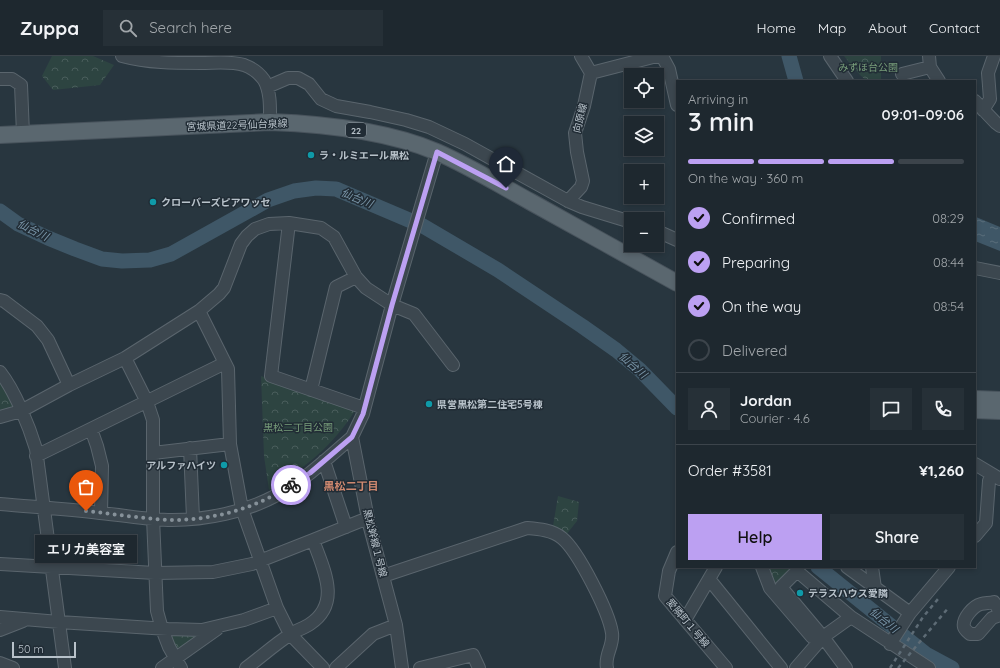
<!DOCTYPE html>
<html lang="en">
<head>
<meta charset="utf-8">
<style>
  body { margin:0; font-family:Quicksand,"Noto Sans JP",sans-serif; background:#263037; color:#f1f3f6; height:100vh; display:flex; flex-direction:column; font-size:15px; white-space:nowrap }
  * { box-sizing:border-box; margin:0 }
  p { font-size:13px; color:#a1a6aa }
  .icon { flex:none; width:22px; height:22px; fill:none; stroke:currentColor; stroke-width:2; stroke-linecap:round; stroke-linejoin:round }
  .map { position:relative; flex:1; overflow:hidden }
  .sheet { position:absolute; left:676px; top:24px; width:300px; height:488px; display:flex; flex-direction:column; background:#1e282f; border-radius:0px; box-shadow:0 2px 6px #0003,0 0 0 1px #3c444b }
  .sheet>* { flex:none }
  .tools { position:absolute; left:624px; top:12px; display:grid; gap:8px }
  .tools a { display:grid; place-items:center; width:40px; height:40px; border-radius:0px; background:#1e282f; box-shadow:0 2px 6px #0003,0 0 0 1px #3c444b; font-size:20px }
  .scale { position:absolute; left:12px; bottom:10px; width:64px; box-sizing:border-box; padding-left:4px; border:2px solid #b8c2ca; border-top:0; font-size:11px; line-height:14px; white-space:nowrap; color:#b8c2ca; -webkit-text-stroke:3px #212c35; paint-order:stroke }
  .pin { position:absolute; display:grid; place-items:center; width:34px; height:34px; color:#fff; margin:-41px -17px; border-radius:50% 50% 50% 0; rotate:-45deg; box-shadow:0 0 4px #0007 }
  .pin .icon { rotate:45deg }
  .courier { position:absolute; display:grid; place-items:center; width:40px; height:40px; margin:-20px; border:3px solid #bca0f2; border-radius:50%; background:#fff; color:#222; box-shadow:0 1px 5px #0007 }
  .bubble { position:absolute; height:28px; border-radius:0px; background:#1e282f; box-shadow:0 2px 6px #0003,0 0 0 1px #3c444b; font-size:13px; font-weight:600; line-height:28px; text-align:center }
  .overview em { font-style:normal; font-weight:600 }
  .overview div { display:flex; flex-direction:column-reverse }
  .overview { display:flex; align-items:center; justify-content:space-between; height:68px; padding:0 12px }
  h1 { font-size:26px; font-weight:600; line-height:30px }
  .bar { display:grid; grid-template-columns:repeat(4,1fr); gap:6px 4px; align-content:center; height:48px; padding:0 12px }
  .bar i { height:5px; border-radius:3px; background:#3c444b }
  .bar .selected { background:#bca0f2 }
  .bar p { grid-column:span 4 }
  .line { display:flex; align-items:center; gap:10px; padding:0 12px; border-top:1px solid #3c444b }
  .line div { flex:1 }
  .round { display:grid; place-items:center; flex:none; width:42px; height:42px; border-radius:0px; background:#263037 }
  ol { padding:0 12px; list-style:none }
  li { display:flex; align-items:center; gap:12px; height:44px }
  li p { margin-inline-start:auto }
  li .icon { padding:4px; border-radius:50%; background:#bca0f2; color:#111; stroke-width:4 }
  li:last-child { color:#a1a6aa }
  li i { width:22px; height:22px; border:2px solid #3c444b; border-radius:50% }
  .cta { display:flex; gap:8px; margin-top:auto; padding:8px 12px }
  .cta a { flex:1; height:46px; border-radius:0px; background:#bca0f2; color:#111; font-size:16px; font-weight:600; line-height:46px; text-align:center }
  .cta a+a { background:#263037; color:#f1f3f6 }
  header { display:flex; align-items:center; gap:24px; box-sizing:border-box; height:56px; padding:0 20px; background:#1e282f; border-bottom:1px solid #3c444b }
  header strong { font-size:19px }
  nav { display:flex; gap:22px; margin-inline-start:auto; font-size:14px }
  .search { width:280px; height:36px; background:#263037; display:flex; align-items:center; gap:10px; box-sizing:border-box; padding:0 14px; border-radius:0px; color:#a1a6aa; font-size:15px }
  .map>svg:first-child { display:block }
  .forest { fill:url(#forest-crowns) }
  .water { fill:url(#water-ripples) }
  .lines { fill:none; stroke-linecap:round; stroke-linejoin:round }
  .river { stroke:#3f5767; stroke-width:15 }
  .minor-casing { stroke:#5a656d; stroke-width:14 }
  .major-casing { stroke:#48535c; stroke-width:18 }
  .minor { stroke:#3c474f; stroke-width:12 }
  .major { stroke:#5a676f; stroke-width:16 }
  .rail { stroke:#5e6c76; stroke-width:2.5; stroke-dasharray:4 4; stroke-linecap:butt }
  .done { stroke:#869199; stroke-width:4; stroke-dasharray:0 7.2 }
  .route { stroke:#bca0f2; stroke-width:5 }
  .culture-dot { fill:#0f9aa8; stroke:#212c35; stroke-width:1.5 }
  .labels { text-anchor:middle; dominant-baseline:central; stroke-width:3; stroke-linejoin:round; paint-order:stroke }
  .shield { fill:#212c35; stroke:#8b959d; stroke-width:1 }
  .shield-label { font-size:9px; font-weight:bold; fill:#b8c2ca }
  .park-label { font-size:10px; fill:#789e7a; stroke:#212c35 }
  .street-label { font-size:10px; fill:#b8c2ca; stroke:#212c35 }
  .poi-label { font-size:10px; font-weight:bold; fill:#b8c2ca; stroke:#212c35; text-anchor:start }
  .water-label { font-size:11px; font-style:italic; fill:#7b97aa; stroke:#212c35 }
  .neighbourhood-label { font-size:11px; font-weight:bold; fill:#ce886f; stroke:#212c35 }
</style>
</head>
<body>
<header>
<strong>Zuppa</strong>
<div class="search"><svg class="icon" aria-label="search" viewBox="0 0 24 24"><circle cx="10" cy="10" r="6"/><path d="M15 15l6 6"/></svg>Search here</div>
<nav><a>Home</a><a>Map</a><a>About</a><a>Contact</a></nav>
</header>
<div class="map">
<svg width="1000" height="612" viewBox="0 0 1000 612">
  <defs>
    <pattern id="forest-crowns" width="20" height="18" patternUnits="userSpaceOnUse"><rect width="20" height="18" fill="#2d4441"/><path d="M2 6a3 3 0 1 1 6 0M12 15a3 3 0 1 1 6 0" fill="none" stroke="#495d5b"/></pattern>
    <pattern id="water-ripples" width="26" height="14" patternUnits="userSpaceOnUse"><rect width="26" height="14" fill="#3f5767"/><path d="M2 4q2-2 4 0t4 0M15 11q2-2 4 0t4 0" fill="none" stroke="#596e7b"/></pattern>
  </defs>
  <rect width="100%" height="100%" fill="#28363f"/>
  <path class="forest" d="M 52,0 L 93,0 L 114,9 L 100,29 L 53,34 L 42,20 Z
    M 844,0 L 881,0 L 881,25 L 867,25 L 860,19 Z
    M 261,320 L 356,353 C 333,390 306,411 269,434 L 264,400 Z
    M 0,321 L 15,352 L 0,356 Z
    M 558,440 L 579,446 L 577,465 L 566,479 L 553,470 Z
    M 766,511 L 789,511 L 794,515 L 777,531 L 772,527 Z
    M 201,578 L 177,599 L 168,579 Z"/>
  <path class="water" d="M 976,161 L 1000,171 L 1000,195 L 975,185 Z"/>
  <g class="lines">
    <path class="river" d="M 789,0 L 796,25
      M 0,155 L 18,168 L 48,182 L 75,193 L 102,203 L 122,205 L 150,204 L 171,198 L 268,144 L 294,135 L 316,132 L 336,133 L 423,170 L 498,214 L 582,270 L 616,294 L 640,314 L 677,352
      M 818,511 L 926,598 L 952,612"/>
    <defs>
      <path id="minor" d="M 122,0 C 148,7 174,7 201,7 C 215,7 231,5 244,9 C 252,12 259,17 264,24 C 271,36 270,53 270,66
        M 658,0 L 663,2 L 669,13 L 677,49
        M 830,0 L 847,25
        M 929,0 L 930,11 L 939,25
        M 591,17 L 657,0
        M 902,18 L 930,11
        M 0,23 L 12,23 L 21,29 L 23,78
        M 267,31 L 288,22 L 298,22 L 309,28 L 321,43 L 336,50 L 370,56 L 406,64 L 429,71 L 465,88 L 568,145 L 582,151 L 631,166
        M 975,45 L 996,67 L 1000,70
        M 983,54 L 990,43 L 988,17 L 994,0
        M 568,145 L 581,131 L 583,125 L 577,96 L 575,77 L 584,50 L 591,17 L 581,0
        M 289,167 L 271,320 L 364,352
        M 657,175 L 677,184
        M 975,212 L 1000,217
        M 0,244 L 4,245 L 37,270 L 48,284 L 69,329
        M 199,255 L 228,313 L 230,388 L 242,453 L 277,552 L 290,578 L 323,612
        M 125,302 L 147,346 L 153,364 L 153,462 L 157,555 L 162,573 L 169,591 L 181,612
        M 0,316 C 15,335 29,370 36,393 L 65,612
        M 311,334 L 336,231 L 356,221
        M 0,361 L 21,355 L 69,329 L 125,302 L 199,255 L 219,238 L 224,232 L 241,188 L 247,180 L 255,173 L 269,168 L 289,167 L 321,172 L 334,181 L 356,221 L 366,232 L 392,249 L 414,258 L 453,309
        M 91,373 L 97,390 L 102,410 L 101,457
        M 190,392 L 193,462
        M 153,397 L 230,388
        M 36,400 L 225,307
        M 324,405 L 346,471
        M 975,408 L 1000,423
        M 0,448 C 33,451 67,453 100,457 C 124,459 148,464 172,464 C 206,464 245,456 275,440 C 304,425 328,402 352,381
        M 975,480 L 986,467 L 989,425 L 992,419
        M 313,484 L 368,462
        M 677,496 L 669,515 L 665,540 L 726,612
        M 0,508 L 155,517 L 213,516 L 252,508 L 313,484 C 323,512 342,547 310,568 C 304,572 297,574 291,578 C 275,588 261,601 246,612
        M 762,511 L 770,532 L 812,581
        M 847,511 L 910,557
        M 872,511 L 875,532
        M 383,520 L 527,472 C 539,473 552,474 562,482 C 578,495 609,556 612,577 C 614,590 604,599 607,612
        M 709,523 L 781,612
        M 1000,556 L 994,546 C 990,547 985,547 981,548 C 973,550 962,563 964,571 C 965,574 968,576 970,578 L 978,578 L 992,562 L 1000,559
        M 0,561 L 59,566 L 168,573 L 202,574 L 244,564 L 277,552
        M 685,564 L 716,511
        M 0,574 L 23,565
        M 890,588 L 910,557 L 949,511
        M 0,607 L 13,612
        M 162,612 L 217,573
        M 336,612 L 373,578 L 396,569
        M 402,612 L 396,569 L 369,468 L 352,381 L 363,358 L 392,249 L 437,96
        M 420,612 L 473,599 L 479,612
        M 796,612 L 823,581 L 851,561 L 929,612
        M 846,612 L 823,581 L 781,531 L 797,515 L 851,561"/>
      <path id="major" d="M 0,79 L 270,66 C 324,68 388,75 437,96 C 469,110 500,129 531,146 C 580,173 628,200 677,227
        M 975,343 L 1000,344
        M 975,354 L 1000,355"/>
    </defs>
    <use href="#minor" class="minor-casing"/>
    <use href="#major" class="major-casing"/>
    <use href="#minor" class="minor"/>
    <use href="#major" class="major"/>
    <path class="rail" d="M 890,612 L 923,561 L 938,543
      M 898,612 L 949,551"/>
  </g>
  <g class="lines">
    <path class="done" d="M 86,455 C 115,458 144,463 172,464 C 214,464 257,452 291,429"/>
    <path class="route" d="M 291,429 L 310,417 L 352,381 L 363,358 L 392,249 L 437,96 L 506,132"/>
  </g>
  <g class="culture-dot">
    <circle cx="311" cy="99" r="4"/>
    <circle cx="153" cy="146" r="4"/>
    <circle cx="429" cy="348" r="4"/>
    <circle cx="224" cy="409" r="4"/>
    <circle cx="800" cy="537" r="4"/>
  </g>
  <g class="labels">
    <rect class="shield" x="346" y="67" width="20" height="14" rx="3"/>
    <g class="shield-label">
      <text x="356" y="74">22</text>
    </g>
    <g class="park-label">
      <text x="868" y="11">みずほ台公園</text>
      <text x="298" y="371">黒松二丁目公園</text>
    </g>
    <g class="street-label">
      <text transform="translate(580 62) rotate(-76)">向原線</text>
      <text transform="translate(237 69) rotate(-2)">宮城県道22号仙台泉線</text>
      <text transform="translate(375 487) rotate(76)">黒松幹線１号線</text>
      <text transform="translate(688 567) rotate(50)">愛隣町１号線</text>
    </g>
    <g class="poi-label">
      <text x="319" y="99">ラ・ルミエール黒松</text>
      <text x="161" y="146">クローバーズピアワッセ</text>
      <text x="437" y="348">県営黒松第二住宅5号棟</text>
      <text x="216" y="409" text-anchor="end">アルファハイツ</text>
      <text x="808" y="537">テラスハウス愛隣</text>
    </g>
    <g class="water-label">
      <text transform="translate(357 142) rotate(23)">仙台川</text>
      <text transform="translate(33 174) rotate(26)">仙台川</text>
      <text transform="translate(633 309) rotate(41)">仙台川</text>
      <text transform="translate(884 564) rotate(39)">仙台川</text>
    </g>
    <g class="neighbourhood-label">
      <text x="351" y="430">黒松二丁目</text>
    </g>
  </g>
</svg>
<div class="tools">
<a><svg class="icon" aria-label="locate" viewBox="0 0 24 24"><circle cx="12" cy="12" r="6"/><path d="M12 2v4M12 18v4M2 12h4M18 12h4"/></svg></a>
<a><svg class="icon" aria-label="layers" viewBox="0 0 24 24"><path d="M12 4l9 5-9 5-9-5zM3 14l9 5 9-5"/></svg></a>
<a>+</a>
<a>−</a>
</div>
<div class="scale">50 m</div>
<div class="pin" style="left:86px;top:455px;background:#ea580c"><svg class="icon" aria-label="bag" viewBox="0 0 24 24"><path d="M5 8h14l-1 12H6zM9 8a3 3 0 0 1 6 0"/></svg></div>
<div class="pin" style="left:506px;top:132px;background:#1f2937"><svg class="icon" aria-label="home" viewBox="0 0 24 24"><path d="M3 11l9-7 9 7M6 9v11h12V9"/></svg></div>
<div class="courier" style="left:291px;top:429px"><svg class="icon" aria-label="bike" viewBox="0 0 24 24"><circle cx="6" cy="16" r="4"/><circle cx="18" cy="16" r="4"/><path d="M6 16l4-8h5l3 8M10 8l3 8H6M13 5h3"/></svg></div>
<div class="bubble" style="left:35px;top:479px;width:102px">エリカ美容室</div>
<section class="sheet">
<div class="overview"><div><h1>3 min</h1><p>Arriving in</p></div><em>09:01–09:06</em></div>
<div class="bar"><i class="selected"></i><i class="selected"></i><i class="selected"></i><i></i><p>On the way · 360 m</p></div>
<ol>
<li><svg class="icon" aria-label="check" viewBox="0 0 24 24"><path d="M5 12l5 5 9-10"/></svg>Confirmed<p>08:29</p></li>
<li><svg class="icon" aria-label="check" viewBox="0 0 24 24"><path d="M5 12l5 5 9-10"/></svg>Preparing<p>08:44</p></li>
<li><svg class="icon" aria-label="check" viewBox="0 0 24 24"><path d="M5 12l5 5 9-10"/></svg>On the way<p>08:54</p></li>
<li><i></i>Delivered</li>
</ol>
<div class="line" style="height:72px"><a class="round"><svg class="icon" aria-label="person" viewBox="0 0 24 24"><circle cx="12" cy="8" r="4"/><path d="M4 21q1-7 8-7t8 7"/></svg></a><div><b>Jordan</b><p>Courier · 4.6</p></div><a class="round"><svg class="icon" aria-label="chat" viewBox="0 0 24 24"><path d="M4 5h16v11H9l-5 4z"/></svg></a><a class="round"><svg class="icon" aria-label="phone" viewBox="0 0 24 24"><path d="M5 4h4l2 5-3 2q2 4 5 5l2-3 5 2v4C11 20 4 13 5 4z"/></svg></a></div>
<div class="line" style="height:52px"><div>Order #3581</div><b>¥1,260</b></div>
<div class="cta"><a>Help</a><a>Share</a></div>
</section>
</div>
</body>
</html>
